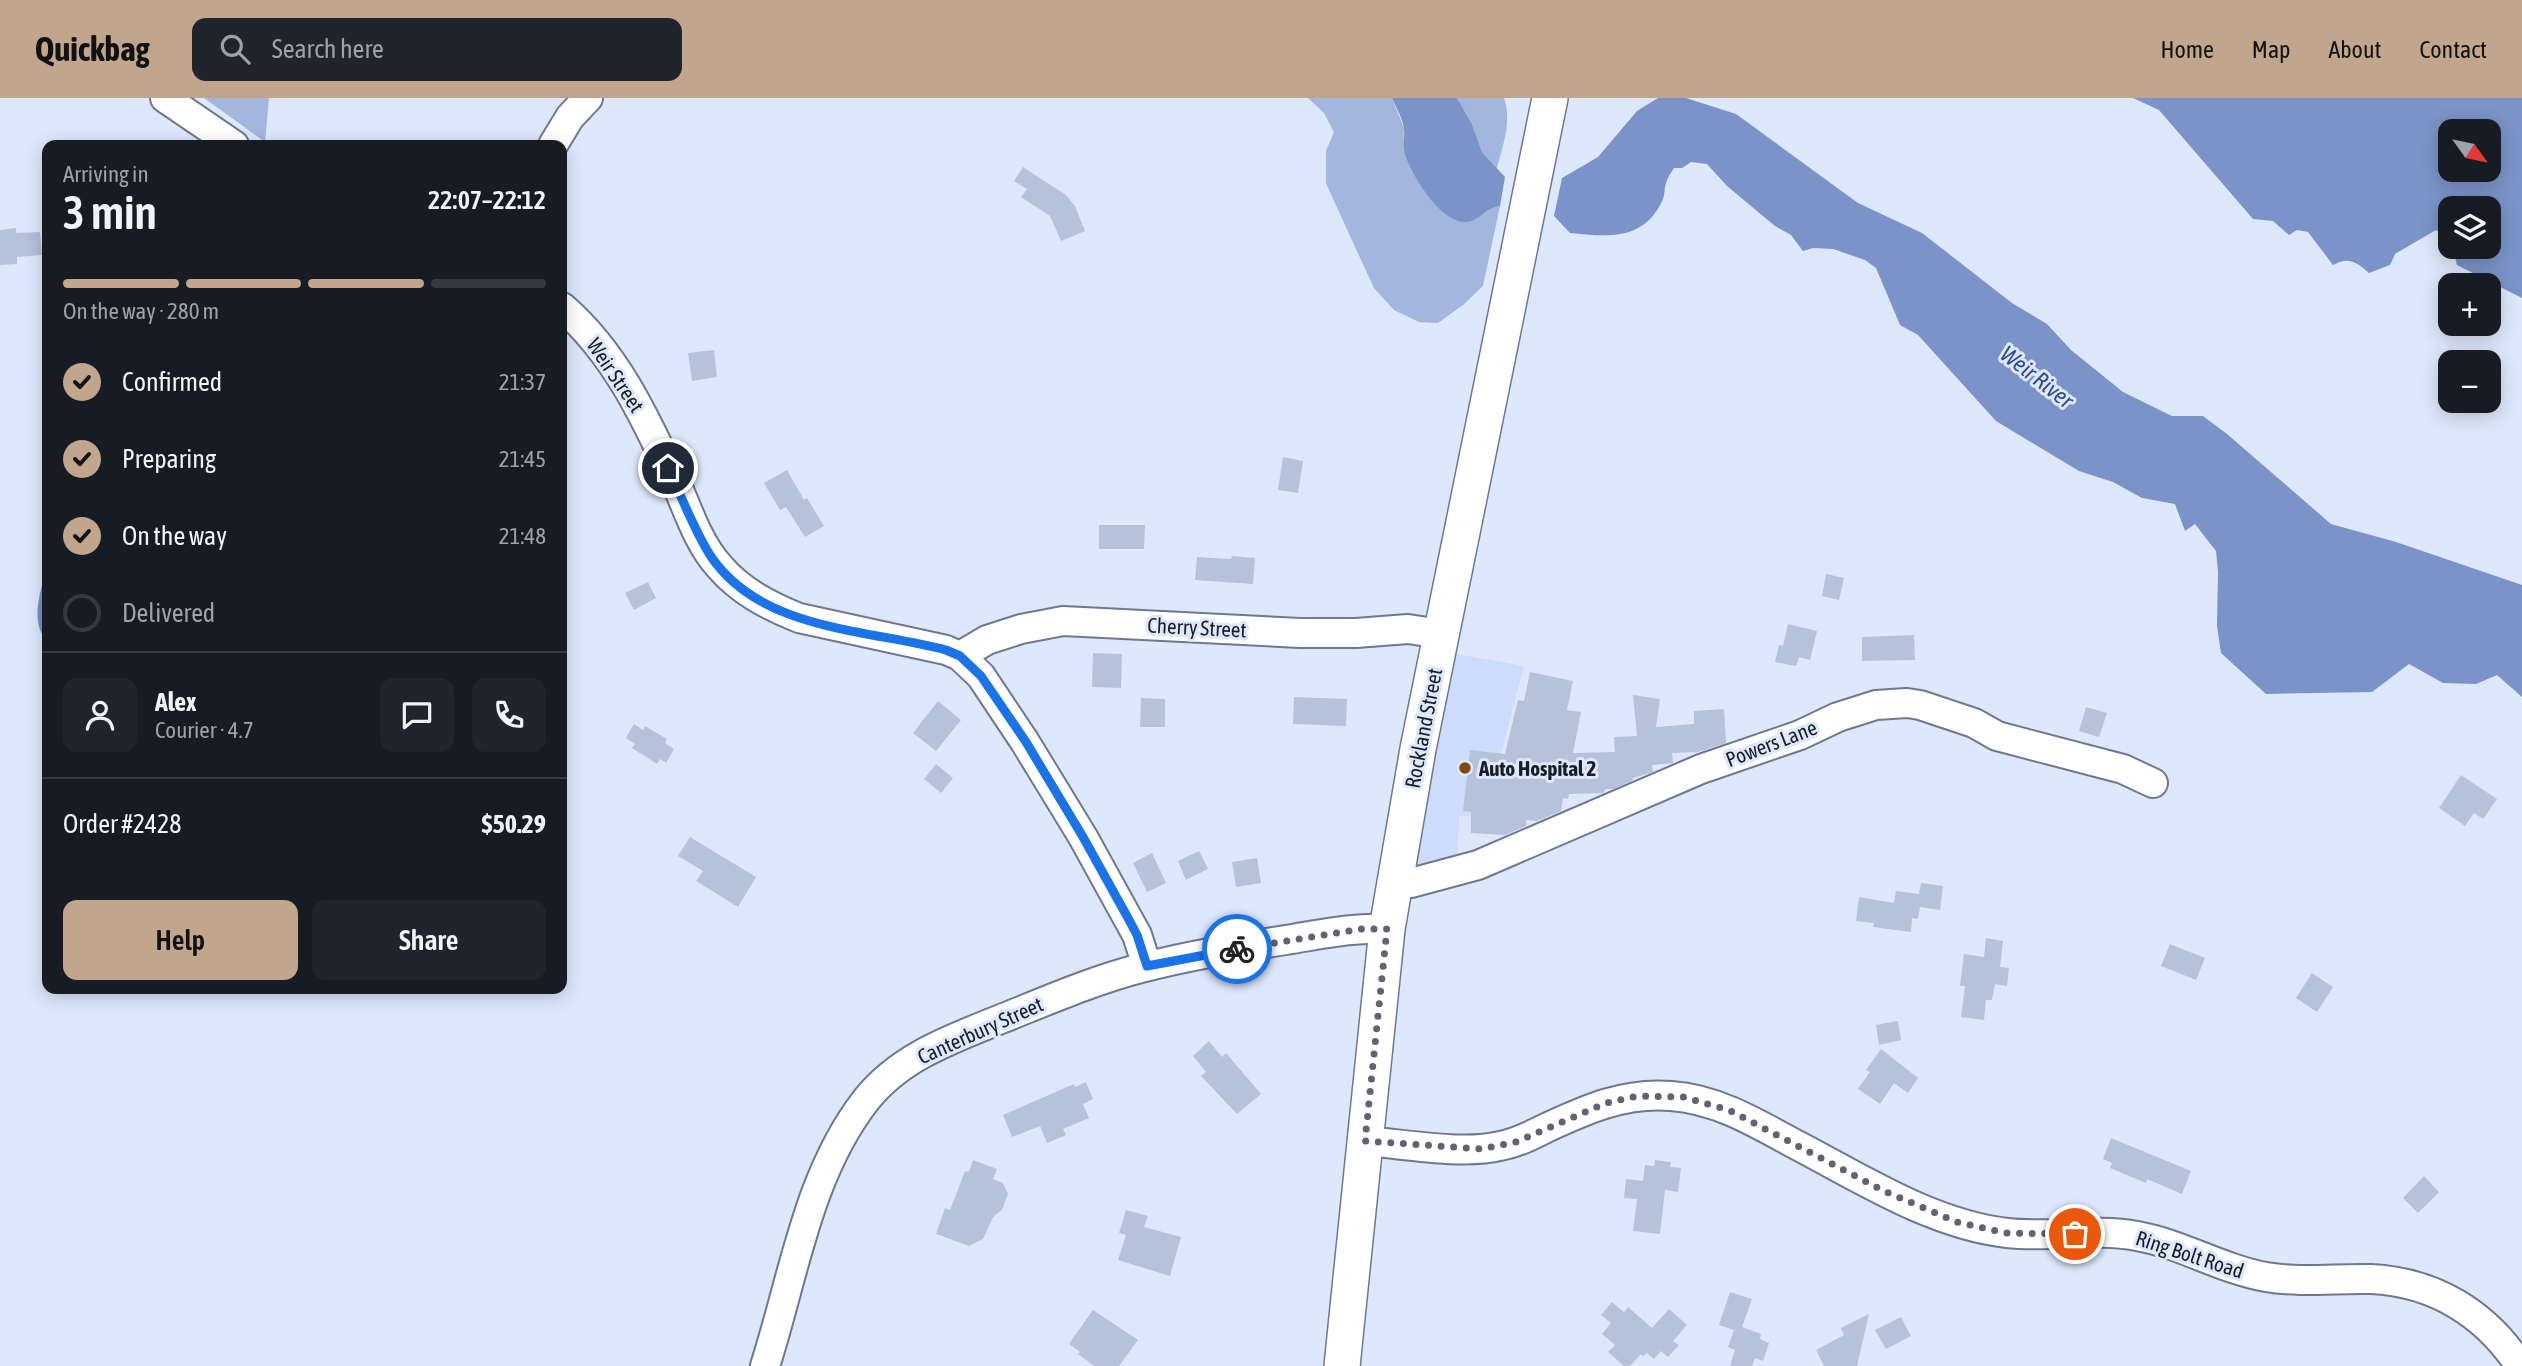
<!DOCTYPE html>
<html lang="en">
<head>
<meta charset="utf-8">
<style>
  body { margin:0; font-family:"Asap Condensed",sans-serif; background:#20242c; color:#f1f3f6; height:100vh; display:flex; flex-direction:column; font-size:26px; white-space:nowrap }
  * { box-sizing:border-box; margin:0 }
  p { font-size:23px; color:#9ea1a6 }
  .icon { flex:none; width:38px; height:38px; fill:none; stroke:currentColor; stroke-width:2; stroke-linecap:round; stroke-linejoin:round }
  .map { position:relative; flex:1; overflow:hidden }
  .drawer { position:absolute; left:42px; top:42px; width:525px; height:854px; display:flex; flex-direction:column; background:#171b24; border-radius:14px; box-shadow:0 4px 18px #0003 }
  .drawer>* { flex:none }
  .needle { width:46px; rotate:123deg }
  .buttons { position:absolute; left:2438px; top:21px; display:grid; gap:14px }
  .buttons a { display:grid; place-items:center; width:63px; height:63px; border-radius:14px; background:#171b24; box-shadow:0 4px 18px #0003; font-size:35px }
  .pin { position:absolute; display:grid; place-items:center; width:60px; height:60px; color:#fff; margin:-30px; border:4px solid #fff; border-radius:50%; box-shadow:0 2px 7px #0007 }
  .courier { position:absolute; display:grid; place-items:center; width:70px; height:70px; margin:-35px; border:5px solid #1a73e8; border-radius:50%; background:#fff; color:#222; box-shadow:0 2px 9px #0007 }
  .overview em { font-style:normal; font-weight:600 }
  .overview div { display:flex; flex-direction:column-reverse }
  .overview { display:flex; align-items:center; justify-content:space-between; height:119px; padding:0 21px }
  h1 { font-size:46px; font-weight:600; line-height:52px }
  .bar { display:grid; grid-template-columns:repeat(4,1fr); gap:10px 7px; align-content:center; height:84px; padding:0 21px }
  .bar i { height:9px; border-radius:5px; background:#363941 }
  .bar .selected { background:#c1a68d }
  .bar p { grid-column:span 4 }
  .line { display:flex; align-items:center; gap:18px; padding:0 21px; border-top:2px solid #363941 }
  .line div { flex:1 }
  .round { display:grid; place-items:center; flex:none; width:74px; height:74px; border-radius:14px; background:#20242c }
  ol { padding:0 21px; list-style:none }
  li { display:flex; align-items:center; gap:21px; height:77px }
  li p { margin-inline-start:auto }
  li .icon { padding:7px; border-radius:50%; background:#c1a68d; color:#111; stroke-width:4 }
  li:last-child { color:#9ea1a6 }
  li i { width:38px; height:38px; border:4px solid #363941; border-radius:50% }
  .button { display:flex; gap:14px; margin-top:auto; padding:14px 21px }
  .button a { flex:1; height:80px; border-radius:14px; background:#c1a68d; color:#111; font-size:28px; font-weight:600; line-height:80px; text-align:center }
  .button a+a { background:#20242c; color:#f1f3f6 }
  header { display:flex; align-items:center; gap:42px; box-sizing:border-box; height:98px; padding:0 35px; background:#c1a68d; color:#111 }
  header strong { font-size:33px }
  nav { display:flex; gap:38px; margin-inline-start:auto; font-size:24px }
  .search { width:490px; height:63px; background:#20242c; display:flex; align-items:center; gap:18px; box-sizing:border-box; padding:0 24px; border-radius:14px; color:#9ea1a6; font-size:26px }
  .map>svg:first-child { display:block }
  .built { fill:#cddcfc }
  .green { fill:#a3b6de }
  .water { fill:#7b93c8; fill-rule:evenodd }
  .building { fill:#b6c2da }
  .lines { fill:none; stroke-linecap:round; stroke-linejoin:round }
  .minor-casing { stroke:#6e788f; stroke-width:32 }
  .major-casing { stroke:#6e788f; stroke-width:38 }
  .minor { stroke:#fff; stroke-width:28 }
  .major { stroke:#fff; stroke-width:35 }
  .done { stroke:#5e6471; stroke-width:7; stroke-dasharray:0 12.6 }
  .route { stroke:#1a73e8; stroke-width:9 }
  .poi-dot { fill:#86470d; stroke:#dee8fc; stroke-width:2.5 }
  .labels { text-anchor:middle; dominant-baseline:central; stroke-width:6; stroke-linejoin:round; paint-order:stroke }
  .street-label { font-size:21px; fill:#191d26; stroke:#dee8fc }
  .poi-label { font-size:21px; font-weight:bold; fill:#191d26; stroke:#dee8fc; text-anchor:start }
  .water-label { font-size:23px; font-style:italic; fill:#314b8e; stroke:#dee8fc }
</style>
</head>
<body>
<header>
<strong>Quickbag</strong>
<div class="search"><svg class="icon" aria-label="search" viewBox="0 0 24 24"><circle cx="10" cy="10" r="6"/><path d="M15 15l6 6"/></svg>Search here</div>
<nav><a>Home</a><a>Map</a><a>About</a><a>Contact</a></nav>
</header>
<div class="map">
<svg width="2522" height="1268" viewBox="0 0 2522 1268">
  <rect width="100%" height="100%" fill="#dee8fc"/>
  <path class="built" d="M 1451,555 L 1524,568 L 1501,655 L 1499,684 L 1474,718 L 1459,718 L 1457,765 L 1413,775 Z"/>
  <path class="green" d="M 204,0 L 269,0 L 265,44 Z
    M 1308,0 L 1392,0 L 1404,30 L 1403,51 L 1476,121 L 1489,109 L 1500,108 L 1483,188 L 1463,207 L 1438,225 L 1419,224 L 1394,212 L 1374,190 L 1339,114 L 1326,85 L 1326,53 L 1334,34 L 1324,15 Z
    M 1457,0 L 1504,0 C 1512,24 1503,47 1497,70 L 1482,54 L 1472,26 Z"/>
  <path class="water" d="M 1392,0 L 1457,0 L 1472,26 L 1482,54 L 1505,79 L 1500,108 C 1483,110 1481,123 1466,124 C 1440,125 1410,75 1404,53 C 1402,46 1405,38 1404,31 C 1403,21 1396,9 1392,0 Z
    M 1658,0 L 1686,0 L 1736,16 L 1858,105 L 1922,135 L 2012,205 L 2047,226 L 2071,252 L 2123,294 L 2172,318 L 2203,318 L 2227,336 L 2331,426 L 2396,444 L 2522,487 L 2522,599 L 2497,577 L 2476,586 L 2443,585 L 2409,566 L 2372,594 L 2266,596 L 2221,555 L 2217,528 L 2218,474 L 2216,453 L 2195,426 L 2185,433 L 2175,406 L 2142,400 L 2113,384 L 2079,373 L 1996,323 L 1918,237 L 1900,227 L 1876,170 L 1865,162 L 1833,151 L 1813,150 L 1803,153 L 1791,137 L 1775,128 L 1727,88 L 1707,66 L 1691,64 L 1682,70 L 1674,70 C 1671,75 1667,80 1666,85 C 1664,90 1665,96 1663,101 C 1645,143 1608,139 1570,135 L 1554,118 L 1562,80 L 1598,59 L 1637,13 Z
    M 2133,0 L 2522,0 L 2522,200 L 2457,167 L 2452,149 L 2488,149 L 2488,110 L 2450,110 L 2450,142 L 2436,132 L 2395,156 L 2390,167 L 2369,175 C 2357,164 2348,158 2333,167 L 2308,134 L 2297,132 L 2289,137 L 2273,123 L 2253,121 L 2159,12 ZM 2450,33 L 2488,33 L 2488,72 L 2450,72 Z
    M 47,470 L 47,542 C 29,526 41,490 47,470 Z"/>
  <path class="building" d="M 1023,69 L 1066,97 L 1075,108 L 1085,133 L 1061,143 L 1050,118 L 1021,99 L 1027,91 L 1014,83 Z
    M 16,130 L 16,135 L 40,134 L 42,157 L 17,159 L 17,166 L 0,167 L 0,132 Z
    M 714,252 L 717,279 L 692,283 L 688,255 Z
    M 1283,359 L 1303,363 L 1298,395 L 1278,392 Z
    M 787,372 L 804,402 L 807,400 L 824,428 L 805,439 L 786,409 L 780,412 L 764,385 Z
    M 1099,427 L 1145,427 L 1144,451 L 1099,451 Z
    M 1232,458 L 1255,460 L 1253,486 L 1195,482 L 1197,459 L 1231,461 Z
    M 1826,476 L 1844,480 L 1839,502 L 1822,498 Z
    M 648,484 L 656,500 L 634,512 L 625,495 Z
    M 1788,526 L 1817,533 L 1810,562 L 1799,559 L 1796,568 L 1775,564 L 1779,547 L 1783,548 Z
    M 1914,537 L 1915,562 L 1862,563 L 1862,539 Z
    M 1093,555 L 1122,556 L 1121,590 L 1092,589 Z
    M 1530,574 L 1573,583 L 1567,612 L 1581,614 L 1573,655 L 1615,654 L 1614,639 L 1637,638 L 1633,597 L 1660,601 L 1656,629 L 1694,626 L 1694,613 L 1724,611 L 1726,645 L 1698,654 L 1672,655 L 1673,665 L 1652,667 L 1653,674 L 1633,680 L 1633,682 L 1614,691 L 1606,691 L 1603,695 L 1569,696 L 1568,701 L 1563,700 L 1561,713 L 1537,723 L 1526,722 L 1526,728 L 1505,737 L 1471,735 L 1471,714 L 1463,713 L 1470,652 L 1505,656 L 1518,602 L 1524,603 Z
    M 1294,599 L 1347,601 L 1346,628 L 1293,626 Z
    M 1141,600 L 1165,601 L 1165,629 L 1140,629 Z
    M 938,603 L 961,622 L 936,653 L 913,635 Z
    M 2086,609 L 2107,615 L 2099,639 L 2079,633 Z
    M 634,626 L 643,632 L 645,628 L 667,641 L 665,645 L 674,651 L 666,665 L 660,661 L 657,666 L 632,650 L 635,646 L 626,640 Z
    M 936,666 L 953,680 L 941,695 L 924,681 Z
    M 2461,677 L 2497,701 L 2483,721 L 2474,715 L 2465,728 L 2439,710 Z
    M 690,739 L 756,779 L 738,809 L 696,783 L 703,773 L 678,758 Z
    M 1199,753 L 1208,771 L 1186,782 L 1178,763 Z
    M 1152,755 L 1166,785 L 1147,794 L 1133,765 Z
    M 1257,760 L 1261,785 L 1236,789 L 1232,764 Z
    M 1921,785 L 1943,788 L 1940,812 L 1920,809 L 1918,821 L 1912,820 L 1911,834 L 1873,829 L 1874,825 L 1856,823 L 1859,799 L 1894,805 L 1896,793 L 1919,796 Z
    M 1986,840 L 2003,843 L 2000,869 L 2009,870 L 2007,888 L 1995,886 L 1992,902 L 1986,902 L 1984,922 L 1961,919 L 1965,888 L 1960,888 L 1964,856 L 1984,859 Z
    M 2170,846 L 2205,860 L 2196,882 L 2161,868 Z
    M 2312,875 L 2333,889 L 2317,914 L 2296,900 Z
    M 1898,923 L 1901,942 L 1879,947 L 1876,927 Z
    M 1209,943 L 1222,959 L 1226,955 L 1261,996 L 1237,1016 L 1201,978 L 1206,974 L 1193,958 Z
    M 1881,951 L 1918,980 L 1908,995 L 1894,985 L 1880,1006 L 1858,991 L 1870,974 L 1866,972 Z
    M 1086,984 L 1093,1001 L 1083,1006 L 1089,1020 L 1063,1031 L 1066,1037 L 1047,1045 L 1040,1028 L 1012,1039 L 1003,1017 L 1074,986 L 1075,989 Z
    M 2111,1040 L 2191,1073 L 2182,1096 L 2147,1081 L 2146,1085 L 2110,1070 L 2112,1065 L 2103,1061 Z
    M 973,1062 L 997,1071 L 993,1081 L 1003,1085 L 1008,1096 L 1002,1112 L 993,1119 L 983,1141 L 969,1148 L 936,1136 L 945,1110 L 950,1112 L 965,1073 L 969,1074 Z
    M 1655,1062 L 1671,1064 L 1670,1069 L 1681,1070 L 1678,1094 L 1665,1092 L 1660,1136 L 1633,1133 L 1637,1101 L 1624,1100 L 1626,1081 L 1643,1083 L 1645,1067 L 1654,1068 Z
    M 2424,1078 L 2439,1094 L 2418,1115 L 2403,1100 Z
    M 1126,1112 L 1148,1118 L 1144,1129 L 1181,1139 L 1170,1178 L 1118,1162 L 1126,1137 L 1119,1135 Z
    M 1730,1194 L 1752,1201 L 1742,1229 L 1761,1236 L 1760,1241 L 1769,1245 L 1763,1263 L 1755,1260 L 1752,1268 L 1730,1268 L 1735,1252 L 1728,1249 L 1734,1232 L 1719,1227 Z
    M 1612,1204 L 1624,1214 L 1628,1209 L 1652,1230 L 1669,1211 L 1687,1227 L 1673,1243 L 1679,1247 L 1668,1259 L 1661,1253 L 1654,1261 L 1647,1255 L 1643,1258 L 1641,1256 L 1630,1268 L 1624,1268 L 1608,1254 L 1615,1247 L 1602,1236 L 1611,1225 L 1601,1217 Z
    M 1093,1212 L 1138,1242 L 1119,1268 L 1094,1268 L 1078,1256 L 1080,1254 L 1069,1246 Z
    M 1869,1216 L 1857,1268 L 1824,1268 L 1816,1252 L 1844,1237 L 1841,1230 Z
    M 1901,1219 L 1911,1238 L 1886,1251 L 1875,1232 Z"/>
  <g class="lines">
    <defs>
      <path id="minor" d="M 165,0 L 234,47
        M 553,47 L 570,19 L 588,0
        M 562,209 C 618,257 648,326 679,392 C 690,418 700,447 719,468 C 740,493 769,508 799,520 L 946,552 L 960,558 L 981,578 L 1025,644 L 1083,739 L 1137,837 L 1147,868
        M 960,558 L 987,542 L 1021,531 L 1063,523 L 1300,535 L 1356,535 L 1408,531 L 1441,536
        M 1394,785 L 1411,785 L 1478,767 L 1701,671 L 1800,637 L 1838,619 L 1876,607 L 1907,605 L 1920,607 L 1974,625 L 1997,638 L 2123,671 L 2153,685
        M 1365,1043 C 1404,1046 1462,1057 1500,1048 C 1517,1045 1532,1037 1546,1030 C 1587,1011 1625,994 1671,998 C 1715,1001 1753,1023 1791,1044 C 1859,1079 1930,1126 2007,1135 C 2050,1140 2094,1130 2137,1138 C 2182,1146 2221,1171 2266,1179 C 2301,1185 2336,1180 2371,1181 C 2435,1184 2486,1216 2520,1268
        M 765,1268 C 794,1178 807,1078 866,1002 C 899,960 949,942 996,923 C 1044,904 1091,883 1141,870 C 1190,857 1242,849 1292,841 C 1323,836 1355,829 1387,831"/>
      <path id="major" d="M 1342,1268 L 1387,831 L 1418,651 L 1550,0"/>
    </defs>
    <use href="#minor" class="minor-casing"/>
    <use href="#major" class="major-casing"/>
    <use href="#minor" class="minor"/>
    <use href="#major" class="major"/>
  </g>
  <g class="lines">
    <path class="done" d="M 1237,851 L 1361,831 L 1387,831 L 1365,1043 L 1482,1051 L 1516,1044 L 1606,1005 L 1637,998 L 1683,999 L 1729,1012 L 1884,1093 L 1957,1124 L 2006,1135 L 2075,1136"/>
    <path class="route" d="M 668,370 C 682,399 693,430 710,457 C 760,533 867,531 946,552 L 960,558 L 981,578 L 1026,644 L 1083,739 L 1128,820 L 1137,837 L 1147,868 L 1237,851"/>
  </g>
  <circle class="poi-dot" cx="1465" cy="670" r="7"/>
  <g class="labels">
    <g class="street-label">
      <text transform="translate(616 277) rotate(56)">Weir Street</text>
      <text transform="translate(1197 529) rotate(3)">Cherry Street</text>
      <text transform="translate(1423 630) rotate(-79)">Rockland Street</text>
      <text transform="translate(1771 645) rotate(-21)">Powers Lane</text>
      <text transform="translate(980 932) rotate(-24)">Canterbury Street</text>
      <text transform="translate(2190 1156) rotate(18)">Ring Bolt Road</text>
    </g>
    <g class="poi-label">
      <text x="1479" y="670">Auto Hospital 2</text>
    </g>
    <g class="water-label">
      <text transform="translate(2037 279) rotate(38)">Weir River</text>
    </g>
  </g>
</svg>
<div class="buttons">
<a><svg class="needle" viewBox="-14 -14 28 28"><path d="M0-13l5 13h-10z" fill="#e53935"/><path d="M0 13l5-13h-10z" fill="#9ea1a6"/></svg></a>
<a><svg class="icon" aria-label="layers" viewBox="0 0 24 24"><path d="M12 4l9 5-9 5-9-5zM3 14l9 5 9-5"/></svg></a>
<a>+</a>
<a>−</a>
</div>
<div class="pin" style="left:2075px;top:1136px;background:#ea580c"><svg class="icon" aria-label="bag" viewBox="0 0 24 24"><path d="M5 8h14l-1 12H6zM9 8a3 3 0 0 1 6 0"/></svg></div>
<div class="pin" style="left:668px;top:370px;background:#1f2937"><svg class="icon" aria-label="home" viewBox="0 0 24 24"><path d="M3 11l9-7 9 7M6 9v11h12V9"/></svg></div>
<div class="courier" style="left:1237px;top:851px"><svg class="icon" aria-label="bike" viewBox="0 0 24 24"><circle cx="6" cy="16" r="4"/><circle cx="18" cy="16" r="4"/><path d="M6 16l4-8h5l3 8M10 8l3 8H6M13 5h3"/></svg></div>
<section class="drawer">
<div class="overview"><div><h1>3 min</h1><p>Arriving in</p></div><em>22:07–22:12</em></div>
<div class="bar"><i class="selected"></i><i class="selected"></i><i class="selected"></i><i></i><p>On the way · 280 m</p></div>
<ol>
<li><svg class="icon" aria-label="check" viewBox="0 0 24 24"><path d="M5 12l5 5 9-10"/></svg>Confirmed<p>21:37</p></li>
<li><svg class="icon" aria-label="check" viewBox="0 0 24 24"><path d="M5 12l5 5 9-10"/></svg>Preparing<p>21:45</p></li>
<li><svg class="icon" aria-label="check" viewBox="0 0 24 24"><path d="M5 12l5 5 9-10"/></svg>On the way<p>21:48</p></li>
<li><i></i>Delivered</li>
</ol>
<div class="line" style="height:126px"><a class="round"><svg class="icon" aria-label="person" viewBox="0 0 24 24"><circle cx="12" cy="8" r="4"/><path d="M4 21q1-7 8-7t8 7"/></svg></a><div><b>Alex</b><p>Courier · 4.7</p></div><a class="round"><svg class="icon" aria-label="chat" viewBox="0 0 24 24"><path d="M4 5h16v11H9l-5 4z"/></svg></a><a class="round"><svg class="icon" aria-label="phone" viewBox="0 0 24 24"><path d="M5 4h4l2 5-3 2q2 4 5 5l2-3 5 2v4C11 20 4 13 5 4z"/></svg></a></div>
<div class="line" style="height:91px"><div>Order #2428</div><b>$50.29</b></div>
<div class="button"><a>Help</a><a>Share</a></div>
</section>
</div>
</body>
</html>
